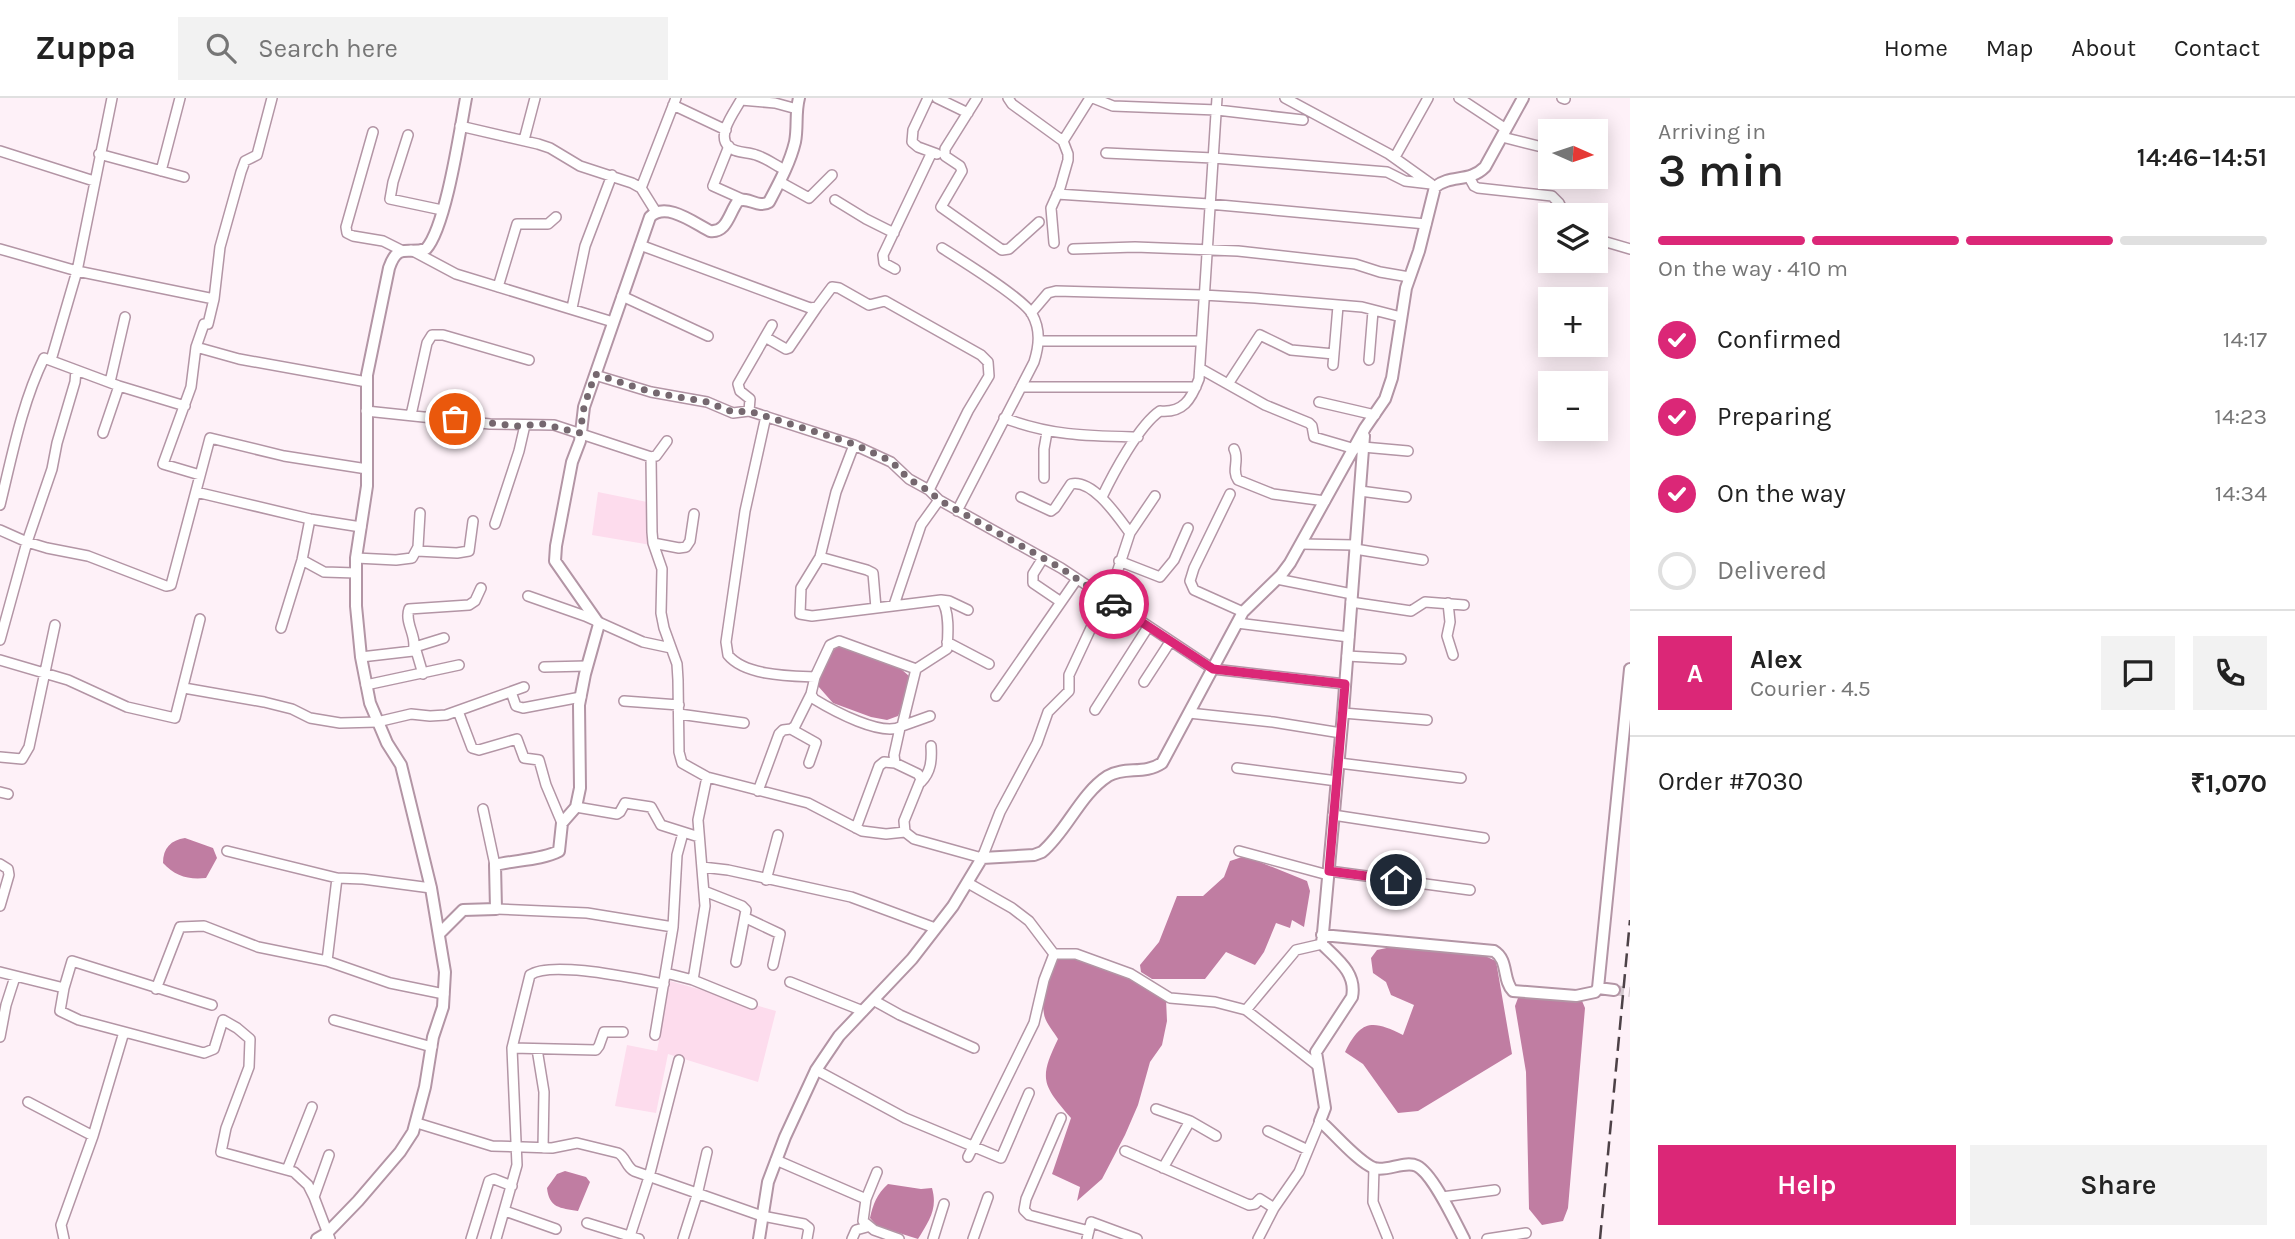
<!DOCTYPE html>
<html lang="en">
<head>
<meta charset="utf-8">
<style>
  body { margin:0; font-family:Karla,sans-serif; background:#f2f2f2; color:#222; height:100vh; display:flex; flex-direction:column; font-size:26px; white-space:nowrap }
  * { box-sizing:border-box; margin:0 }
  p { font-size:23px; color:#767676 }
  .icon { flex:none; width:38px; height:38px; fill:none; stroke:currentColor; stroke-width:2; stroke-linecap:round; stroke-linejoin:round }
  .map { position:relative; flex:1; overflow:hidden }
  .side { display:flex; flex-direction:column; background:#fff; width:665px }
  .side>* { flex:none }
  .needle { width:46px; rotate:93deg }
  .buttons { position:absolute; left:1538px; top:21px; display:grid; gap:14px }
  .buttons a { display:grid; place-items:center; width:70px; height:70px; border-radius:0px; background:#fff; box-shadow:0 4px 18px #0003; font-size:35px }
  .pin { position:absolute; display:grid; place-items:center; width:60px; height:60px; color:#fff; margin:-30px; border:4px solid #fff; border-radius:50%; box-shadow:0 2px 7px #0007 }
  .courier { position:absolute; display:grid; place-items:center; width:70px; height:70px; margin:-35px; border:5px solid #db2777; border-radius:50%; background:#fff; color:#222; box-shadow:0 2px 9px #0007 }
  .head em { font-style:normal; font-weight:600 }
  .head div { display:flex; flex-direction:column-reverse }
  .head { display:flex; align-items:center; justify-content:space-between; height:119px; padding:0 28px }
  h1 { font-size:46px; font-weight:600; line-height:52px }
  .bar { display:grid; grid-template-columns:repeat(4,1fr); gap:10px 7px; align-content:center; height:84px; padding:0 28px }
  .bar i { height:9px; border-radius:5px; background:#e0e0e0 }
  .bar .on { background:#db2777 }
  .bar p { grid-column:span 4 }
  .line { display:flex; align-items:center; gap:18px; padding:0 28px; border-top:2px solid #e0e0e0 }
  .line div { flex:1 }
  .round { display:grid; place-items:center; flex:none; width:74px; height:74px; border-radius:0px; background:#f2f2f2 }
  ol { padding:0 28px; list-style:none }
  li { display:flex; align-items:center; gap:21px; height:77px }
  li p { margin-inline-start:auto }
  li .icon { padding:7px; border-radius:50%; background:#db2777; color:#fff; stroke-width:4 }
  li:last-child { color:#767676 }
  li i { width:38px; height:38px; border:4px solid #e0e0e0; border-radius:50% }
  .action { display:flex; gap:14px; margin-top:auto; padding:14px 28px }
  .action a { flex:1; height:80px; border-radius:0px; background:#db2777; color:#fff; font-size:28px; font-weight:600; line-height:80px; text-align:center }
  .action a+a { background:#f2f2f2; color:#222 }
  header { display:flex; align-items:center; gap:42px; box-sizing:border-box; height:98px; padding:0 35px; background:#fff; border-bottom:2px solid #e0e0e0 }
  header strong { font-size:33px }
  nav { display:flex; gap:38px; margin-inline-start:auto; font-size:24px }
  .search { width:490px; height:63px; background:#f2f2f2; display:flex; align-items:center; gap:18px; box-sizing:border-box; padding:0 24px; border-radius:0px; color:#767676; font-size:26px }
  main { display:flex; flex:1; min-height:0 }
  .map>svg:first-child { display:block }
  .green { fill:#fddced }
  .water { fill:#c07da2 }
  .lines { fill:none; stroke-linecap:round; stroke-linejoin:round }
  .tertiary-tunnel { stroke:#d4c7ce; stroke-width:10; stroke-dasharray:10 5; stroke-linecap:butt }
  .minor-casing { stroke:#b395a5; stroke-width:12 }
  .tertiary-casing { stroke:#b395a5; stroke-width:14 }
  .minor { stroke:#fff; stroke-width:9 }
  .tertiary { stroke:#fff; stroke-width:10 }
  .rail { stroke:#4d4147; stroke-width:2.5; stroke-dasharray:14 7; stroke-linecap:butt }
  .done { stroke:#75686f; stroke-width:7; stroke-dasharray:0 12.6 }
  .route { stroke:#db2777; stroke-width:9 }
</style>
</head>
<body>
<header>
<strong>Zuppa</strong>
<div class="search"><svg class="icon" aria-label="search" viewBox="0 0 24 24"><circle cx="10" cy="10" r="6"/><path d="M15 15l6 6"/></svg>Search here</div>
<nav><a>Home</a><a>Map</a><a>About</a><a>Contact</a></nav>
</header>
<main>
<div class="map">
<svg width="1630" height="1141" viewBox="0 0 1630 1141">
  <rect width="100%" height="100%" fill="#fef1f8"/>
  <path class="green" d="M 598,394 L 652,405 L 651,447 L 592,437 Z
    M 670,883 L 776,913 L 758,984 L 668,956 L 656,1015 L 615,1008 L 627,947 L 657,953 Z"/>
  <path class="water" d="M 839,547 L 892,563 L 909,578 L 908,598 L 898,618 L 887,622 L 871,619 L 833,605 L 818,588 C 820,570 824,560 839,547 Z
    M 185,740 L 213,750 L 217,760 L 206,780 C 188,782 175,778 163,765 C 163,750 171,742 185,740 Z
    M 1245,758 L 1307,783 L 1310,793 L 1304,829 L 1292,822 L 1290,830 L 1276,825 L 1264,854 L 1255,867 L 1226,854 L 1205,881 L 1152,881 L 1141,874 L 1140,867 L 1159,844 L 1177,798 L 1203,798 L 1224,779 L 1230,763 Z
    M 1396,848 L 1485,858 L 1496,863 L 1512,956 L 1418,1013 L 1398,1015 L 1363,966 L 1345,954 C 1361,921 1373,922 1403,937 L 1414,907 L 1391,897 L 1386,884 L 1373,875 L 1371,860 L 1377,852 Z
    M 1059,856 C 1097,866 1136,875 1166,901 L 1167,923 L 1162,947 L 1150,964 L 1138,1007 L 1125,1037 L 1102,1081 L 1077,1103 L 1080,1089 L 1052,1076 L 1071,1020 C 1043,987 1038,982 1058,941 C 1054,934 1045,924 1044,916 C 1040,897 1048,871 1059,856 Z
    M 1573,897 L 1580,898 L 1585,910 L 1568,1110 L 1563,1123 L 1542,1127 L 1529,1111 L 1526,974 L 1515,908 L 1518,900 Z
    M 565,1073 L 586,1079 L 590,1084 L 578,1113 C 560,1110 549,1110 547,1090 L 557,1076 Z
    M 888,1086 L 921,1091 L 932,1090 C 938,1111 929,1123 918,1141 L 877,1128 L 870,1120 C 873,1106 877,1096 888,1086 Z"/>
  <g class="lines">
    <path class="tertiary-tunnel" d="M 1614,892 L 1630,894"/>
    <defs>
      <path id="minor" d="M 112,0 L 77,173 L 214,201
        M 742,0 C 736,12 715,37 729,49 C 735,55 748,54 756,57 C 766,60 775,67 785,72
        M 928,0 L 913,32 L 912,44 L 918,49 L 937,56
        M 937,0 L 968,15
        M 977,0 L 945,51 L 945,58 L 960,68 L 962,73 L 941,109 L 1002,152 L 1009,151 L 1039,124
        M 1008,0 L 1012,6 L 1063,43
        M 1093,0 L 1113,8 L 1217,12 L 1303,22
        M 1285,0 L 1389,56 L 1431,86
        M 1459,0 L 1506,31
        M 1562,0 L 1565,1
        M 741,2 L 775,5 L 797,11
        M 673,7 L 726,32
        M 460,28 L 538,46 L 550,50 L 580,68 L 632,85 L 641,90 L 656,114
        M 373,34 L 346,129 L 347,135 L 353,138 L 383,143 L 403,153
        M 408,37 L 393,84 L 390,101 L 442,112
        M 1502,39 L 1550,51
        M 524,42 L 535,0
        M 729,48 L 713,88 L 742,101
        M 0,53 L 94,83
        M 1106,55 L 1213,60 L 1387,74 L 1405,83 L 1431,86
        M 99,56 L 184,79
        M 1395,59 L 1428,0
        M 161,73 L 180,0
        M 1469,79 L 1474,88 L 1478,90 L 1552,98 L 1559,105 L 1565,117
        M 780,84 L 809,100 L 832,77
        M 641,90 L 676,0
        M 1057,96 L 1209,106 L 1426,126
        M 835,102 L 866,121 L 894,135
        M 1596,141 L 1630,151
        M 1054,145 L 1051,110 L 1060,90 L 1068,62 L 1068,56 L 1063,43 L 1090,0
        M 640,147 L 810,210 L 817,209 L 832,189 L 839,190 L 869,207 L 885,203 L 981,257 L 988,264 L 989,278 L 968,313 L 929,392 L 939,402 L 1061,470 L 1213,571 L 1345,586
        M 942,150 C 961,162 1023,200 1032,216 C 1041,232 1039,248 1034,264 L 957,413
        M 0,151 L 77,173 L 51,262
        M 1073,151 L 1135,149 L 1238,153 L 1355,166 L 1380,174 L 1409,179
        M 411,152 L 456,176 L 613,224
        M 895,171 L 884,165 L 883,157 L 932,54
        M 498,189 L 517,126 L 548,126 L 556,119
        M 622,198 L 708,238
        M 572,210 L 585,148 L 612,77
        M 1031,215 L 1048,195 L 1056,193 L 1203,197 L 1255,200 L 1362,209 L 1401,219
        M 765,239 L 786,251 L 789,250 L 817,209
        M 1039,243 L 1201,243
        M 196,249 L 204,226 L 208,226 L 214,201 L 220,149 L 241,74 L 245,63 L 257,57 L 272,0
        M 1369,262 L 1373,213
        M 1333,267 L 1338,208
        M 1201,271 L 1265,307 L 1309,325 L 1312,328 L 1314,339 L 1355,351
        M 595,277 L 651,294 L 707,304 L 733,315 L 749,313 L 854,347 L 891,364 L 909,381 L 929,392
        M 110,284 L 125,219
        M 1228,286 L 1260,237 L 1291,252 L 1334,256
        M 1021,289 L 1196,289
        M 1319,304 L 1375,317
        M 366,313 L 490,326 L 554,327 L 651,359 L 656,358 L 667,343
        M 749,313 L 750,301 L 740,293 L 738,286 L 772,227
        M 411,317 L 427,245 L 432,237 L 443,237 L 529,262
        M 766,318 L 745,413 L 726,544 L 728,557 C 745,578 790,578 815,579 L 830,547 L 839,543 L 916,571 L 902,628 C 883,640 832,612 814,601 L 811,596 L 815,579
        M 1004,320 C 1052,338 1088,338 1138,339
        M 103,335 L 119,288
        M 854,347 L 836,394 L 820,459 L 801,490 L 800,516 L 812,518 L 941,502 C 950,512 948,537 947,551 L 916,571
        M 1363,349 L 1408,353
        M 1234,351 C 1240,362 1231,372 1238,382 L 1273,396 L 1325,403
        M 651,359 L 652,434 L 653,445 L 662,471 L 661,515 L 664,530 L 677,566 L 678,582 L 679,654 L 682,665 L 707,679 L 808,705 L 862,733 L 886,736 L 905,734
        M 200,377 L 163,366 L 191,289 L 196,249 L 239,261 L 367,284
        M 1044,380 L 1044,351 L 1047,334
        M 1360,393 L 1406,399
        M 196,394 L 310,421 L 361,429
        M 1230,396 L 1194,470 L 1190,483 L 1194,492 L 1243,514
        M 1021,399 L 1051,413 L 1055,410 L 1071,386 C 1093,381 1118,419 1130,435
        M 1102,399 C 1113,376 1139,327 1160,313 C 1183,315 1191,302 1199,281 L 1217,0
        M 0,407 C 12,358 22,305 44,260 L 119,288 L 185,308
        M 495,426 L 519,353 L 525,327
        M 0,432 L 27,444 L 47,450 L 88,458 L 166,488 L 171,487 L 210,340 L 284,358 L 367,371
        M 653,445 L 679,450 L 686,449 L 690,443 L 694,416
        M 1301,446 L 1355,447
        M 1355,451 L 1423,462
        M 417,453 L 457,455 L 469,453 L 473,423
        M 820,459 L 867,472 L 873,475 L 876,510
        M 356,460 L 396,462 L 412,460 L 418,449 L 420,415
        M 1043,460 L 1033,476 L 1033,485 L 1061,504
        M 302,462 L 324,474 L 356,475
        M 1119,463 L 1160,479 L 1174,462 L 1188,430
        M 1277,481 L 1352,496
        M 528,498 L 585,518 L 643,544 L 671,550
        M 941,502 L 949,503 L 968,512
        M 1108,502 L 1130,435 L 1155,398
        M 1351,504 L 1411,513 L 1425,504 L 1464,507
        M 1448,505 L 1450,524 L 1447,538 L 1453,557
        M 894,507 L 921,427 L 939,402
        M 1237,525 L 1349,539
        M 281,530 L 302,462 L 310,421
        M 0,542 L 27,444 L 52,371 L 57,345 L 75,284 L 76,272
        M 947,544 L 989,566
        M 1347,558 L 1401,561
        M 361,559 L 413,553 C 418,539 404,525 409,511 L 469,507 L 475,503 L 481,490
        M 0,562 L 68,582 L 127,609 L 175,620 L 200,521
        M 544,569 L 587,568
        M 423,576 L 415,549 L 444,540
        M 1144,584 L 1170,544
        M 366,587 L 459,567
        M 184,590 L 264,604 L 292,611 L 310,620 L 340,625 L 377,624 L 411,616 L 430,618 L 446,617 L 524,589
        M 511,594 L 516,608 L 523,610 L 581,599
        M 996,598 L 1077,481
        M 624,603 L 679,607
        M 1095,612 L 1148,529
        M 458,613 L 472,650 L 479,652 L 517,641 L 524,660 L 539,662 L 546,687 L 562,725
        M 1189,615 L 1273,624 L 1341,635
        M 1343,615 L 1427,622
        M 679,616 L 744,625
        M 902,628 L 930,618
        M 900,630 L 894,657 L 895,665 L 918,676 L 921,681 L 904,723 L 905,734 L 914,741 L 982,760 L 1000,714 L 1037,645 L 1048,614 L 1069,593 L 1069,577 L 1105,500
        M 791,631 L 816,645 L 809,665
        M 0,659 L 22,661 L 29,649 L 55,527
        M 1339,665 L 1461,680
        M 1237,670 L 1337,683
        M 707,679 L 698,722 L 705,808 L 693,882 L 752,906
        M 921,684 C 931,674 932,662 931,648
        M 758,693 L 779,636 L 783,632 L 791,631 L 795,628 L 811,596
        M 0,694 L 8,696
        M 576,709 L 617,716 L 620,714 L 625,705 L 651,709 L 661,727 L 699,739
        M 483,711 L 495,767
        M 1333,717 L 1484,740
        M 856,730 L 879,668 L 884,664 L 895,665
        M 227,753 L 337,780 L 363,781 L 431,790
        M 1239,753 L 1328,777
        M 0,766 L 8,771 L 9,777 L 0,808
        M 702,769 L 728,772 L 851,799 L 935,830
        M 1329,773 L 1470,792
        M 766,782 L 778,737
        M 968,785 L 1012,810 L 1029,823 L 1054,856
        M 704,793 L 742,808 L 746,812 L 736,864
        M 496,811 L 587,815 L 673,829
        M 746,820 L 780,836 L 773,867
        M 327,863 L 337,780
        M 0,874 L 64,890 L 60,913 L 79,922 L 204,955 L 214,951 L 223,922 L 237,930 L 250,941 L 249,969 L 226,1030 L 221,1054 L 294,1074 L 308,1087 L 314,1099 L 330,1141
        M 666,875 L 693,882
        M 790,884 L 863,913
        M 64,890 L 72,863 L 212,907
        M 156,891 L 180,829 L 204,828 L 258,849 L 327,863 L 390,885 L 444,896
        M 873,902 L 900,917 L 974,950
        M 1246,912 L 1318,968
        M 334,922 L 432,949
        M 655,937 L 673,829 L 677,757 L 683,735
        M 0,939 L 6,907 L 15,879
        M 512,950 L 596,952 L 599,948 L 604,934 L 623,934
        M 537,951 L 544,994 L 543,1050
        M 816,972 L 905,1020 L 1001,1060 L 1029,995
        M 28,1004 L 93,1038
        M 1156,1011 L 1190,1023 L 1216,1038
        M 1061,1020 L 1026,1101 L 1024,1112 L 1029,1117 L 1089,1133
        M 417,1025 L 492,1048 L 552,1050 L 577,1045 L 618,1055 C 626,1059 626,1069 634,1073 L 762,1118 L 804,1126 L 809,1130 L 807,1141
        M 1268,1033 L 1308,1052
        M 1125,1053 L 1249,1107 L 1255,1106 L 1260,1101 L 1274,1110
        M 968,1059 L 1034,925 L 1044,882 L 1054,856 L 1076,856 L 1131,876 L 1170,900 L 1215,904 L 1246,912 L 1296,852 L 1322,846
        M 776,1062 L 866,1101
        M 1163,1070 L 1190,1023
        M 1374,1070 L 1373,1104 L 1388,1141
        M 287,1072 L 312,1009
        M 877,1074 L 866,1101 L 863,1123 L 874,1132 L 899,1141
        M 314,1099 L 329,1057
        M 1442,1099 L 1495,1092
        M 505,1113 L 556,1131
        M 587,1125 L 639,1141
        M 630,1138 L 649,1079 L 679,962
        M 64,1141 L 61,1127 L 93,1038 L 124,934
        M 471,1141 L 489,1083 L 494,1081 L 512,1088
        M 496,1141 L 517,1067 L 512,950 L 530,877 C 551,862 636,881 664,886
        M 683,1141 L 697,1097 L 707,1054
        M 852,1141 L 856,1132 L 867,1129
        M 933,1141 L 944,1106
        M 973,1141 L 988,1099
        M 1087,1141 L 1091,1124 L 1137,1141
        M 1258,1141 L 1274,1110 L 1299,1074 L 1320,1023
        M 1487,1141 L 1526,1135"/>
      <path id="tertiary" d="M 1364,338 L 1343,615 L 1322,846 C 1337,861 1357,875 1352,899 L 1316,954 L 1325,1010 L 1320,1023 C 1334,1035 1358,1064 1374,1070 C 1387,1074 1405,1062 1417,1068 C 1433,1076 1455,1124 1464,1141
        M 439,836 L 463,812 L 496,811 L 495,767 C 515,762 542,762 559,753 L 562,725 L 576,709 L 580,690 L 579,607 L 585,576 L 599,526 L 555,463 L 556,448 L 572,364 L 580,343 L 584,309 L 650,119 C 666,103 694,125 710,133 C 727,135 729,115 738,103 C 749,98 758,111 769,104 C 779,85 790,65 795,44 C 798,29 795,15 799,0
        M 1322,837 L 1494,853 C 1509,862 1502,882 1513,893 L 1576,898 L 1595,894 L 1598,890 L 1630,571
        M 1598,890 L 1614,892
        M 317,1141 L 327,1135 L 358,1103 L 400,1054 L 413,1034 L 425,989 L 433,939 L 443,909 L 445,874 L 431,790 L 401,667 L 387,645 L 370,605 L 361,559 L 356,508 L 356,460 L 367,388 L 367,277 L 389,170 C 398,144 406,157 426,151 C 446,129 460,32 466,0
        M 759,1141 L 768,1084 L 785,1039 L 816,972 L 839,938 L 912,861 L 953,808 L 982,760 L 1034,757 L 1042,754 C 1067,733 1080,696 1108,678 C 1125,668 1144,677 1162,665 L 1243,514 L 1281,477 L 1290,465 L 1365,330 L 1385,301 L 1392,280 L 1406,190 L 1419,153 L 1435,89 C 1451,76 1469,85 1485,69 L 1523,0"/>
    </defs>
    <use href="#minor" class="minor-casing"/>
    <use href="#tertiary" class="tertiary-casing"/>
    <use href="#minor" class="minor"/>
    <use href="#tertiary" class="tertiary"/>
    <path class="rail" d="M 1600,1141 L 1630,822"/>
  </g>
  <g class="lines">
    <path class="done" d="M 455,321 L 516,328 L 543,326 L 580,335 L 584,309 L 595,276 L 651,294 L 707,304 L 733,314 L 749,313 L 854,346 L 891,363 L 909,381 L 929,393 L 939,402 L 1061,470 L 1114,506"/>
    <path class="route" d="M 1114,506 L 1213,571 L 1345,586 L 1329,773 L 1396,782"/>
  </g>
</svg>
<div class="buttons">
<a><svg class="needle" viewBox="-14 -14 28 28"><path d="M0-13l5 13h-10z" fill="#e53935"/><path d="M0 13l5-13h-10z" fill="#767676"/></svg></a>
<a><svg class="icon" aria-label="layers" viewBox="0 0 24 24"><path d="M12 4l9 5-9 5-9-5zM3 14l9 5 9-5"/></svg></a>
<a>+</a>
<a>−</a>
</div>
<div class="pin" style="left:455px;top:321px;background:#ea580c"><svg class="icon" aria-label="bag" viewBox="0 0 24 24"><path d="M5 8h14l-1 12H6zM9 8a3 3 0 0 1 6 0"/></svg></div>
<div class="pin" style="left:1396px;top:782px;background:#1f2937"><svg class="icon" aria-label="home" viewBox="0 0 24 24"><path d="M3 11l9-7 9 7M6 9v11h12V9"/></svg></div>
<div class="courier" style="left:1114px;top:506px"><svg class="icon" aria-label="car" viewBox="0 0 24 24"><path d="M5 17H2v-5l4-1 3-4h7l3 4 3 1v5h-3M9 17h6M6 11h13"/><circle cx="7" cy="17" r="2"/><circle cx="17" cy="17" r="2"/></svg></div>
</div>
<section class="side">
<div class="head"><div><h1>3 min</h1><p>Arriving in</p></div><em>14:46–14:51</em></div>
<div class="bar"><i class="on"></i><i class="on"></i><i class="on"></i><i></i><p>On the way · 410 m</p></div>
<ol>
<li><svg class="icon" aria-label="check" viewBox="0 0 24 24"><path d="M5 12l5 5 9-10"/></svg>Confirmed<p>14:17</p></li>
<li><svg class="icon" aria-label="check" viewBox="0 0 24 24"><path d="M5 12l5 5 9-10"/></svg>Preparing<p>14:23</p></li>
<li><svg class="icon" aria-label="check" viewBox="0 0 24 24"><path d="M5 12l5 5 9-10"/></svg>On the way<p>14:34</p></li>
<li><i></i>Delivered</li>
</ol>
<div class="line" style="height:126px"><b class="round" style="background:#db2777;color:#fff">A</b><div><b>Alex</b><p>Courier · 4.5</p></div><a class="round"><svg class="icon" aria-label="chat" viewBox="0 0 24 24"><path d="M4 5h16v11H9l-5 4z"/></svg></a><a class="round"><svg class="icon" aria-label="phone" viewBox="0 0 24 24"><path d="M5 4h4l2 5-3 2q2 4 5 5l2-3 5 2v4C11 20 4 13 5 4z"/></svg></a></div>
<div class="line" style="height:91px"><div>Order #7030</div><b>₹1,070</b></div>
<div class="action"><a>Help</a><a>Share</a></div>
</section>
</main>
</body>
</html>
